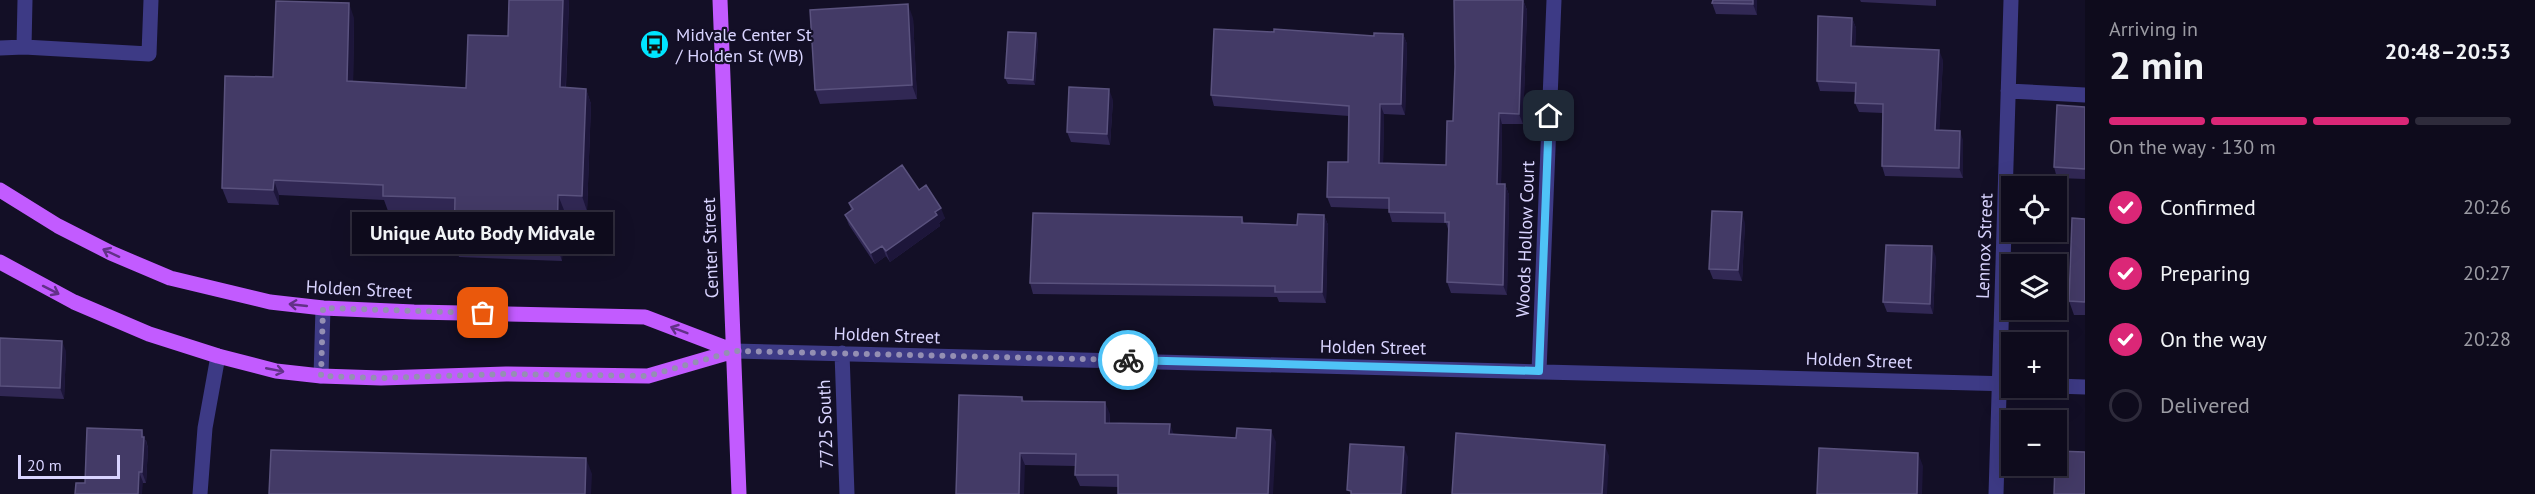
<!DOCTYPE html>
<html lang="en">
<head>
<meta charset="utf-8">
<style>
  body { margin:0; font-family:"PT Sans",sans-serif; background:#1c1929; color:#f1f3f6; height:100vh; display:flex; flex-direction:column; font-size:22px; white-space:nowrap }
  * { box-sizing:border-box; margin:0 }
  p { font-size:20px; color:#9b9ba3 }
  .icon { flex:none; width:33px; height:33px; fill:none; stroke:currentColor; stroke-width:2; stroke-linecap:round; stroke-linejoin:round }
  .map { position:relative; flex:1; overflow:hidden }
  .drawer { display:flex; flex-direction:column; background:#0e0b1c; width:450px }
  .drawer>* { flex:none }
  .fabs { position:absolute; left:2001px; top:176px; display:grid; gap:12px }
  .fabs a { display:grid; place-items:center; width:66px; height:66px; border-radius:0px; background:#0e0b1c; box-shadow:0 6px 24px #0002,0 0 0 2px #2e2b3b; font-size:30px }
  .scale { position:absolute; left:18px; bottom:15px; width:102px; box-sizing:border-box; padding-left:6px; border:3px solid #d9d4ff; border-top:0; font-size:16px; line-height:21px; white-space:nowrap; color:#d9d4ff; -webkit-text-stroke:4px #130f26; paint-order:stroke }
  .pin { position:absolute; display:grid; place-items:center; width:51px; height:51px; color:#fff; margin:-26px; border-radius:12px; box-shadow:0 3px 9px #0006 }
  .courier { position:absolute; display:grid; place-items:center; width:60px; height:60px; margin:-30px; border:4px solid #4fc3f7; border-radius:50%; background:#fff; color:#222; box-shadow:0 2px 8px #0007 }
  .bubble { position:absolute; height:42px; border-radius:0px; background:#0e0b1c; box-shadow:0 6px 24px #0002,0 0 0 2px #2e2b3b; font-size:20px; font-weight:700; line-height:42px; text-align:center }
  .summary em { font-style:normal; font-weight:700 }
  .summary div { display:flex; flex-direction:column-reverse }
  .summary { display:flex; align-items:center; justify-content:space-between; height:102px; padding:0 24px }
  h1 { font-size:39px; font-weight:700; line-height:45px }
  .bar { display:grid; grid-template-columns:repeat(4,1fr); gap:9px 6px; align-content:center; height:72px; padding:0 24px }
  .bar i { height:8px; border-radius:4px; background:#2e2b3b }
  .bar .on { background:#db2777 }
  .bar p { grid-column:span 4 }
  ol { padding:0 24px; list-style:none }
  li { display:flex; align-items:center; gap:18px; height:66px }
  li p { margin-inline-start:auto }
  li .icon { padding:6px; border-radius:50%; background:#db2777; color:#fff; stroke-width:4 }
  li:last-child { color:#9b9ba3 }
  li i { width:33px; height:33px; border:3px solid #2e2b3b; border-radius:50% }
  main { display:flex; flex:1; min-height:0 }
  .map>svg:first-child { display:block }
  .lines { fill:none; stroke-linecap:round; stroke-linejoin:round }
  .minor { stroke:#3d3a85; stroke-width:15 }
  .major { stroke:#c25bff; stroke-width:15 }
  .wall { fill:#312854 }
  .shaded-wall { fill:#1d163a }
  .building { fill:#433a66; stroke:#5a527e; stroke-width:1.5 }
  .oneway { stroke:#623188 }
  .done { stroke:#948fb3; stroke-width:6; stroke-dasharray:0 10.8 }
  .route { stroke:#4fc3f7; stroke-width:8 }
  .labels { text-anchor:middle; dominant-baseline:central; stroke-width:4.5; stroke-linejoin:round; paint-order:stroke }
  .poi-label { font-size:18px; fill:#d9d4ff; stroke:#130f26; text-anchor:start }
  .street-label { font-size:18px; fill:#d9d4ff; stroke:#130f26 }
</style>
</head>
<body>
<main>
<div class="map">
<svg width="2085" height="494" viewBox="0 0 2085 494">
  <rect width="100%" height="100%" fill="#130f26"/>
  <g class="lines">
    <path class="minor" d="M 24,47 L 25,0
      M 0,48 L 24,47 L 149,54 L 151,0
      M 2008,91 L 2085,95
      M 734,351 L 2012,384
      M 842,353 L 847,494
      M 1539,371 L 1554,0
      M 321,376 L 323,308
      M 2056,386 L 2085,387
      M 200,494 L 205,428 L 218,356
      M 1996,494 L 2011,0"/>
    <path class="major" d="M 720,0 L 739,494
      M 0,190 L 58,226 L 111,253 L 170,278 L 270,302 L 323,308 L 414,312 L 645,317 L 734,351
      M 0,262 L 74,302 L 149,334 L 218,356 L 276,371 L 321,376 L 381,378 L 506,374 L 648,376 L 734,351"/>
  </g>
  <path class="wall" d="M 509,0 L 569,0 L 566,87 L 586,89 L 591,104 L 587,211 L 564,210 L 562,261 L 459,257 L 454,242 L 455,213 L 388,211 L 384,200 L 279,195 L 279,205 L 228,203 L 222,188 L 273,77 L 354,18 L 353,81 L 466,88 L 508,36 Z
    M 1523,0 L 1527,10 L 1523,124 L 1502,124 L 1501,184 L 1505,184 L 1509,195 L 1507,295 L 1451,293 L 1447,282 L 1449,232 L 1446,223 L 1392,222 L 1389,212 L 1389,209 L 1331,207 L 1327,197 L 1348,162 L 1349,116 L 1214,106 L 1211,95 L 1274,32 L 1374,36 L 1403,34 L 1407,44 L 1405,115 L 1384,114 L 1383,163 L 1446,165 L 1453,121 Z
    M 1757,0 L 1757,15 L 1716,14 L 1712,3 Z
    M 1860,0 L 1936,0 L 1936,6 L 1861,2 Z
    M 913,18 L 917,99 L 820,104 L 815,90 Z
    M 1852,18 L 1856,28 L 1855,46 L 1943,60 L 1939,130 L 1963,140 L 1963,178 L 1885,176 L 1882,166 L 1883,113 L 1859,112 L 1855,103 L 1856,92 L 1820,91 L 1817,81 Z
    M 1038,39 L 1035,85 L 1008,84 L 1005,78 Z
    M 1113,100 L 1110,145 L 1071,142 L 1067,132 Z
    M 2085,107 L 2085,179 L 2057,178 L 2054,167 Z
    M 919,190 L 945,218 L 939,223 L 940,226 L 890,262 L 886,256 L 875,264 L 849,225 L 845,215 L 851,210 L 849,203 Z
    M 1324,215 L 1328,225 L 1326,303 L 1279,302 L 1277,297 L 1033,294 L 1030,283 L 1242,217 L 1244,223 L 1297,225 Z
    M 2085,219 L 2085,315 L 2074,315 L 2069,301 Z
    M 1745,223 L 1742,281 L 1713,279 L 1709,269 Z
    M 1936,257 L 1933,314 L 1887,312 L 1883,302 Z
    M 0,338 L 66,351 L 64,399 L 0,396 Z
    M 1022,397 L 1024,401 L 1110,414 L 1110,423 L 1174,435 L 1276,442 L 1118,487 L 1080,486 L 1075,475 L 1075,466 L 1025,465 L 956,494 Z
    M 146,440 L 148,448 L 146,483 L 85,483 Z"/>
  <path class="shaded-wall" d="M 563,0 L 569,0 L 565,102 L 560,87 Z
    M 1523,0 L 1527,10 L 1523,124 L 1519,114 Z
    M 1753,0 L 1757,0 L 1757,15 L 1753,4 Z
    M 349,3 L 354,18 L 353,96 L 347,81 Z
    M 908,4 L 913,18 L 917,99 L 912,85 Z
    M 1852,18 L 1856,28 L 1855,56 L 1851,46 Z
    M 1036,33 L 1038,39 L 1035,85 L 1033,80 Z
    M 1403,34 L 1407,44 L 1405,115 L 1401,104 Z
    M 1939,50 L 1943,60 L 1939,140 L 1935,130 Z
    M 586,89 L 591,104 L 587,211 L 582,196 Z
    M 1109,89 L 1113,100 L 1110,145 L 1107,134 Z
    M 1380,104 L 1384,114 L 1383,174 L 1379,163 Z
    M 1499,113 L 1502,124 L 1501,194 L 1497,184 Z
    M 1960,131 L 1963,140 L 1963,178 L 1959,168 Z
    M 274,180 L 279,195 L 279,205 L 273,190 Z
    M 1505,184 L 1509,195 L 1507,295 L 1503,285 Z
    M 558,195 L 564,210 L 562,261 L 557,246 Z
    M 941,208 L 945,218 L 939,223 L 940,226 L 890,262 L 886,251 Z
    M 1742,212 L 1745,223 L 1742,281 L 1738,270 Z
    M 1324,215 L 1328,225 L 1326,303 L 1322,292 Z
    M 882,246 L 886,256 L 875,264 L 871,253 Z
    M 1932,246 L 1936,257 L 1933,314 L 1930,304 Z
    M 62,341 L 66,351 L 64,399 L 60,388 Z
    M 1105,402 L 1110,414 L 1109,434 L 1105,423 Z
    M 1170,424 L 1174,435 L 1169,434 Z
    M 142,430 L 148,448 L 146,483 L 142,472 Z
    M 1271,430 L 1276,442 L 1273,494 L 1268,494 Z
    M 1605,445 L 1609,456 L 1607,494 L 1602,494 Z
    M 1404,447 L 1408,457 L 1406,494 L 1401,494 Z
    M 1020,453 L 1025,465 L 1024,494 L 1019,494 Z
    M 1918,453 L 1923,466 L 1922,494 L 1917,494 Z
    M 586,458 L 592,474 L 591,494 L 585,494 Z
    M 139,472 L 143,482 L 142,494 L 138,494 Z"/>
  <path class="building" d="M 509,0 L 563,0 L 560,87 L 586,89 L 582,196 L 558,195 L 557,246 L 454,242 L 455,198 L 383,196 L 383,185 L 274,180 L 273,190 L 222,188 L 225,76 L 273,77 L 276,1 L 349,3 L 347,81 L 466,88 L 468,35 L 508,36 Z
    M 1454,0 L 1523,0 L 1519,114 L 1499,113 L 1497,184 L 1505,184 L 1503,285 L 1447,282 L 1449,222 L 1445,222 L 1445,213 L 1389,212 L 1389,198 L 1327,197 L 1328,162 L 1348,162 L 1349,106 L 1211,95 L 1214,29 L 1274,32 L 1274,29 L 1374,36 L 1374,33 L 1403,34 L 1401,104 L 1380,104 L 1379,163 L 1446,165 L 1447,121 L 1453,121 L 1455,67 Z
    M 1713,0 L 1753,0 L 1753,4 L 1712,3 Z
    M 908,4 L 912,85 L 815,90 L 810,10 Z
    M 1818,16 L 1852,18 L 1851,46 L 1939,50 L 1935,130 L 1960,131 L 1959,168 L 1882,166 L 1883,104 L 1855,103 L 1856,83 L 1817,81 Z
    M 1008,32 L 1036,33 L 1033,80 L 1005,78 Z
    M 1069,87 L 1109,89 L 1107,134 L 1067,132 Z
    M 2057,105 L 2085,107 L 2085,169 L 2054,167 Z
    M 902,165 L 919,190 L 926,185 L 941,208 L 935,212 L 937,215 L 886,251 L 882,246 L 871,253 L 845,215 L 853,209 L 849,203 Z
    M 1712,211 L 1742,212 L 1738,270 L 1709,269 Z
    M 1033,213 L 1242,217 L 1242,223 L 1297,225 L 1298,214 L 1324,215 L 1322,292 L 1275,292 L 1275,286 L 1030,283 Z
    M 2072,218 L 2085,219 L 2085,302 L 2069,301 Z
    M 1886,245 L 1932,246 L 1930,304 L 1883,302 Z
    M 0,338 L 62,341 L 60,388 L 0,386 Z
    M 959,395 L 1022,397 L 1022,401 L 1105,402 L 1105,423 L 1170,424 L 1169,434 L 1236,438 L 1237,428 L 1271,430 L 1268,494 L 1118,494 L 1118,475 L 1075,475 L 1076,454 L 1020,453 L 1019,494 L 956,494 Z
    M 87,428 L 142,430 L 142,437 L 144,437 L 142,472 L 139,472 L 138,494 L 75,494 L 76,483 L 85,483 Z
    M 1456,433 L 1605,445 L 1602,494 L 1452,494 Z
    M 1350,444 L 1404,447 L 1401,494 L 1351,494 L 1351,491 L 1347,490 Z
    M 1819,448 L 1918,453 L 1917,494 L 1817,494 Z
    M 271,450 L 586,458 L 585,494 L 269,494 Z
    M 2056,451 L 2085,452 L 2085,494 L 2054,494 L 2055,465 L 2056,465 Z"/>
  <defs><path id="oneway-shaft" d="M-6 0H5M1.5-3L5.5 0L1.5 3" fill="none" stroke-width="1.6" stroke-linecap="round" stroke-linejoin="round" transform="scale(1.5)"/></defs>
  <g class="oneway">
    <use href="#oneway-shaft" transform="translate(111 253) rotate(-155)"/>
    <use href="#oneway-shaft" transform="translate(51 290) rotate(27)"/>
    <use href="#oneway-shaft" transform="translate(298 305) rotate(-174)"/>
    <use href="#oneway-shaft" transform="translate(679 330) rotate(-159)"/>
    <use href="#oneway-shaft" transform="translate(275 370) rotate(11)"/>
  </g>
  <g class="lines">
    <path class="done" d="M 483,313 L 323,308 L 321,376 L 381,378 L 506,374 L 648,376 L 734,351 L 1128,360"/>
    <path class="route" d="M 1128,360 L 1539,371 L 1549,116"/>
  </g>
  <defs>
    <symbol id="bus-disc" viewBox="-11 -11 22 22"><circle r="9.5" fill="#00e5ff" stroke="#130f26"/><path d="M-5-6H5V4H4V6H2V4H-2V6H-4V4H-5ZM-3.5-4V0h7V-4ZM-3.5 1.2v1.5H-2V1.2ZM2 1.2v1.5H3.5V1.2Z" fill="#111"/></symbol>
  </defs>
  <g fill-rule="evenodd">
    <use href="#bus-disc" x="638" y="28" width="33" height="33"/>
  </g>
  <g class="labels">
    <g class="poi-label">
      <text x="676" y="34">Midvale Center St<tspan x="676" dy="21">/ Holden St (WB)</tspan></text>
    </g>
    <g class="street-label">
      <text transform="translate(1525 239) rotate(-88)">Woods Hollow Court</text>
      <text transform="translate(1984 246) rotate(-88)">Lennox Street</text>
      <text transform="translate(710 248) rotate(-92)">Center Street</text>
      <text transform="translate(359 289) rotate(3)">Holden Street</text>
      <text transform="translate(887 335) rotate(2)">Holden Street</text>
      <text transform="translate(1373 347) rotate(1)">Holden Street</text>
      <text transform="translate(1859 360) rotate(2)">Holden Street</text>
      <text transform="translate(825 424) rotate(-92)">7725 South</text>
    </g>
  </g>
</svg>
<div class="fabs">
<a><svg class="icon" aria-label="locate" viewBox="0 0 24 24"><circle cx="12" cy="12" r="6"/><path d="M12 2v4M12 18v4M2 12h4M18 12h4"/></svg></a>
<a><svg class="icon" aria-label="layers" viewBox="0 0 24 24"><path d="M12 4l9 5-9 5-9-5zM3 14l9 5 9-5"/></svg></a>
<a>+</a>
<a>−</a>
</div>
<div class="scale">20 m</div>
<div class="pin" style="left:483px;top:313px;background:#ea580c"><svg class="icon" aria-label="bag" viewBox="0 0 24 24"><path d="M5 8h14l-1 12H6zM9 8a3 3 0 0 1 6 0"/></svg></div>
<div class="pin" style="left:1549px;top:116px;background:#1f2937"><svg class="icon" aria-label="home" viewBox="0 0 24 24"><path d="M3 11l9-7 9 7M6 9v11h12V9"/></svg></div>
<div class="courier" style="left:1128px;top:360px"><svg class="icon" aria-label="bike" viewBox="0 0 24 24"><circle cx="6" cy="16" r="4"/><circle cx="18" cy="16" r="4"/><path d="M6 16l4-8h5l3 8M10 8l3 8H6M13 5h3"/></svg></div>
<div class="bubble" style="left:352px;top:212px;width:261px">Unique Auto Body Midvale</div>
</div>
<section class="drawer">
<div class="summary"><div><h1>2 min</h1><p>Arriving in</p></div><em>20:48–20:53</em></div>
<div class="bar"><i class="on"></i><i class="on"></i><i class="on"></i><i></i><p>On the way · 130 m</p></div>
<ol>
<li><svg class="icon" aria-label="check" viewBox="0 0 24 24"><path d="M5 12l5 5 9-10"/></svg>Confirmed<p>20:26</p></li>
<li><svg class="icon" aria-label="check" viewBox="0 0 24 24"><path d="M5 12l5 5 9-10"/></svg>Preparing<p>20:27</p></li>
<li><svg class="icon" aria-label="check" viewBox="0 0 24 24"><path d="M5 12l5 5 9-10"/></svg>On the way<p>20:28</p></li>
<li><i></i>Delivered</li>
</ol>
</section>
</main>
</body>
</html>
